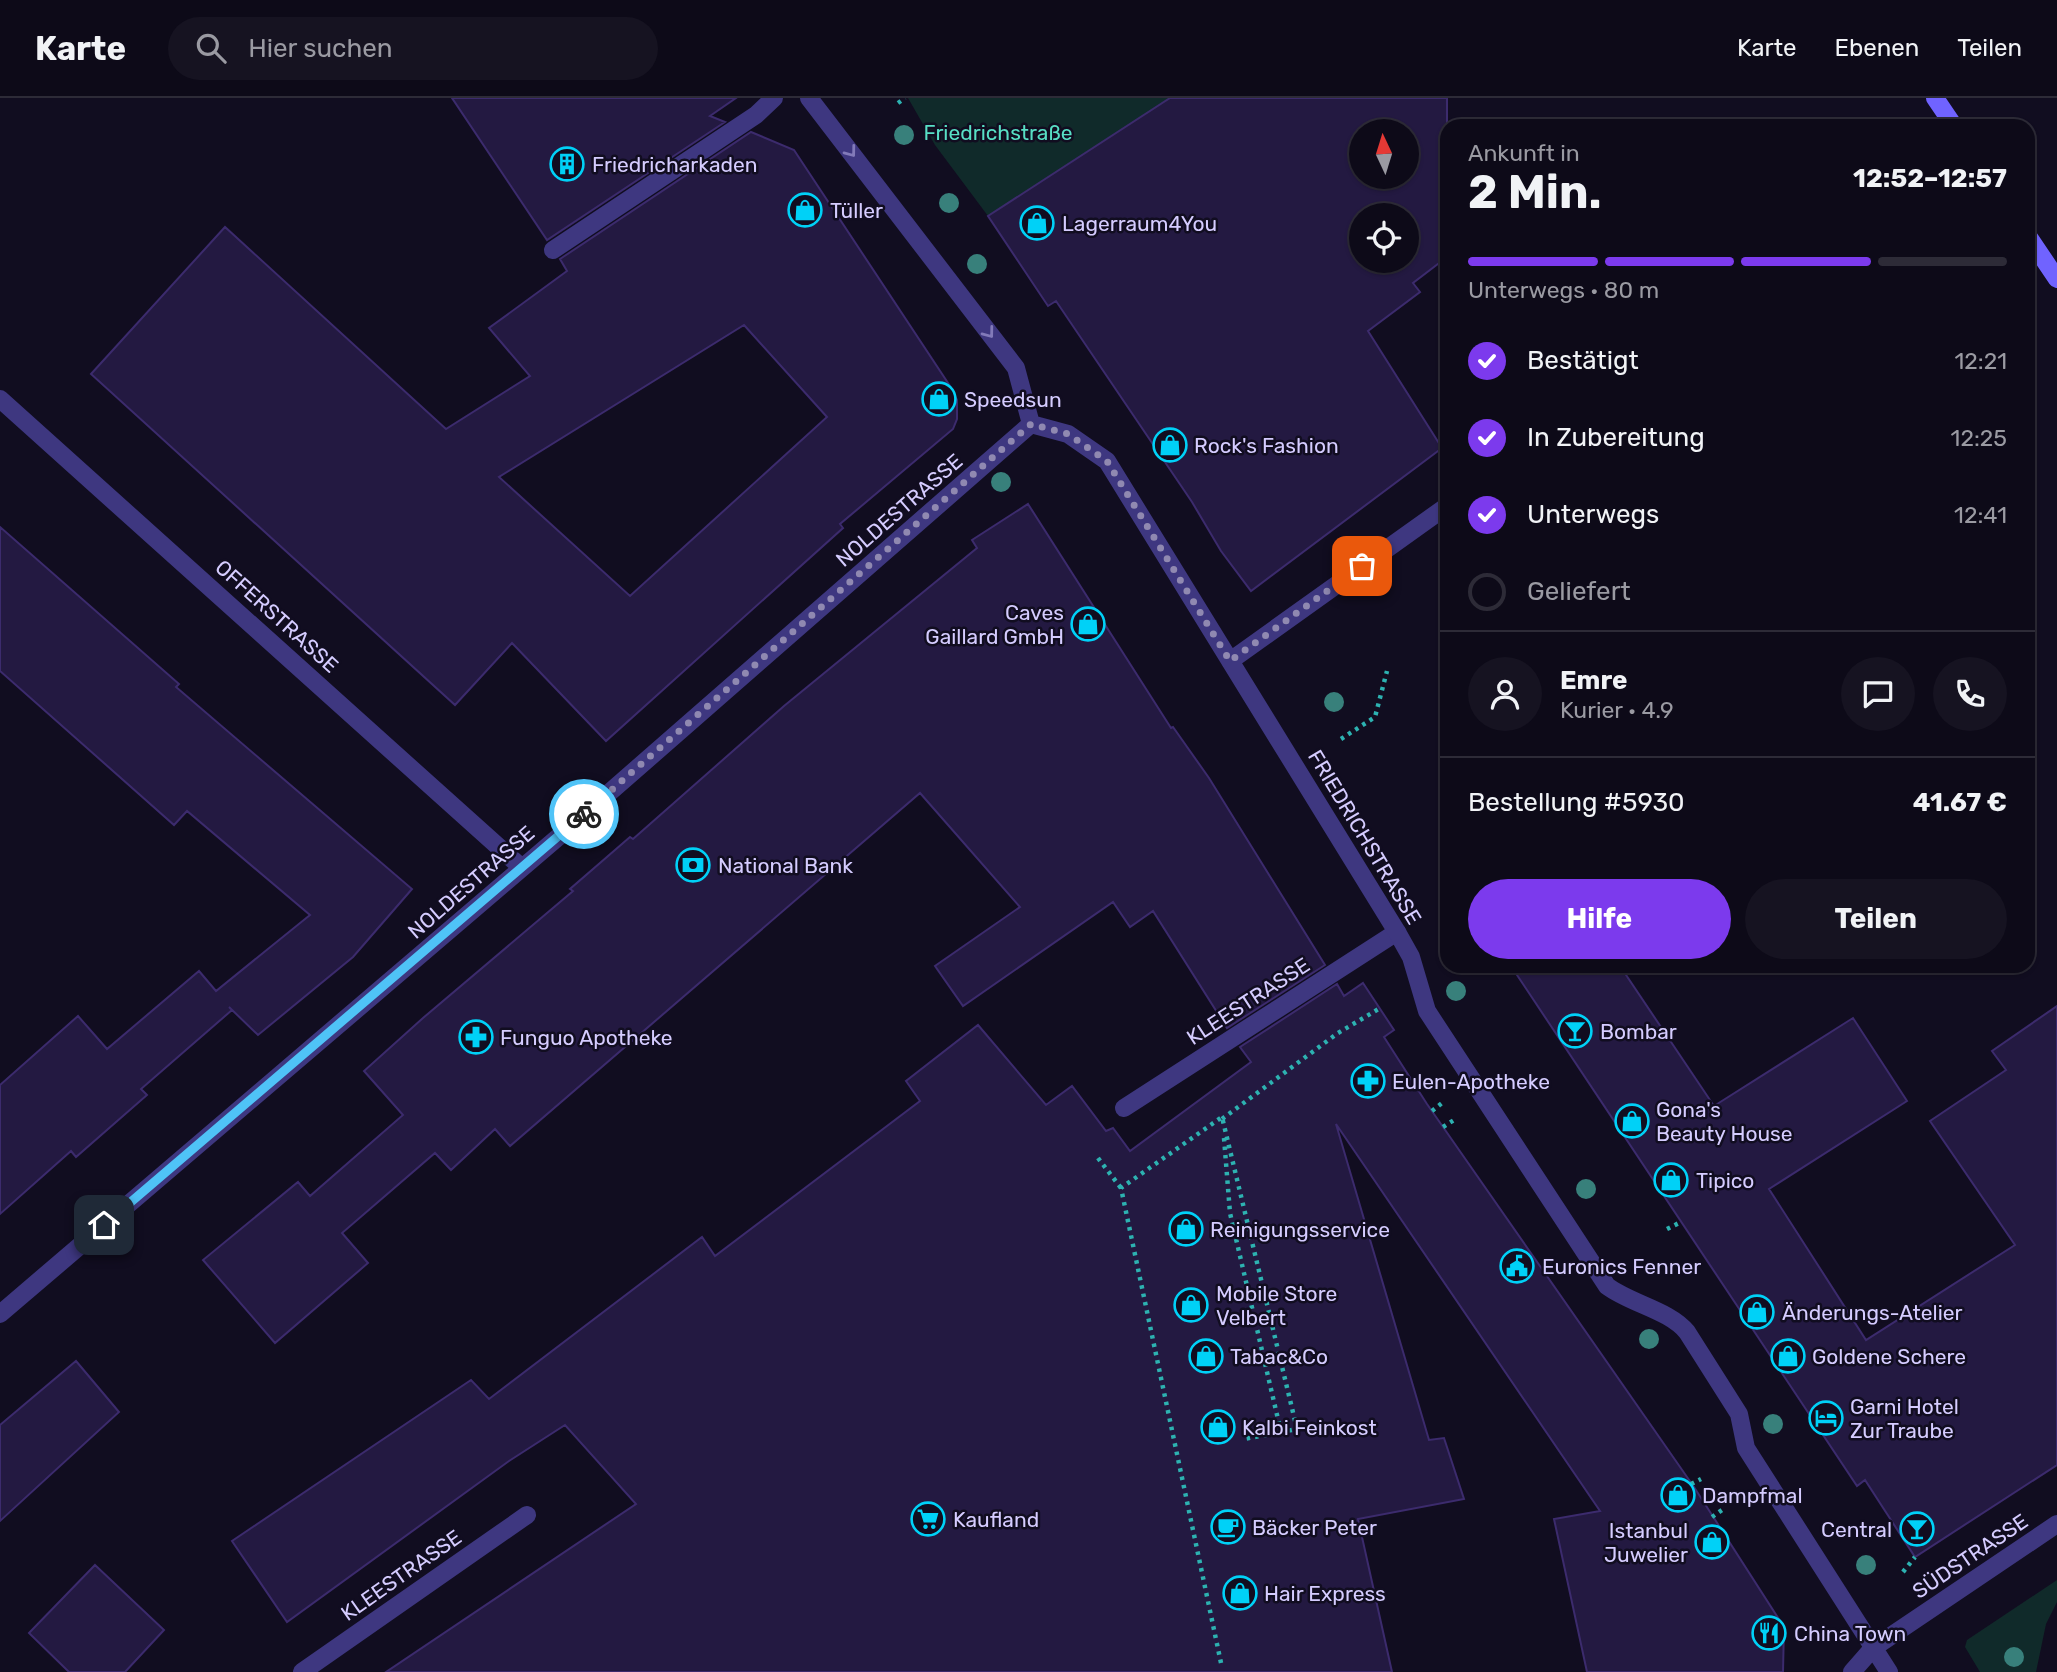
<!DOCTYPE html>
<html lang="de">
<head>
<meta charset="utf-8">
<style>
  body { margin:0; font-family:Rubik,sans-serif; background:#161321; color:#f1f3f6; height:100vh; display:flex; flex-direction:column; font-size:26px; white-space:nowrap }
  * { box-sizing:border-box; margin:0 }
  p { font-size:23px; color:#9a9aa2 }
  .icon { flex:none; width:38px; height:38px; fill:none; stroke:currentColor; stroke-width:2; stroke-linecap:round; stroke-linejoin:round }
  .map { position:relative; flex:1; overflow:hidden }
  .panel { position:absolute; left:1440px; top:21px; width:595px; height:854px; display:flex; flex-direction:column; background:#0d0a18; border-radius:21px; box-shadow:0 2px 5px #0004,0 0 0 2px #2d2b37 }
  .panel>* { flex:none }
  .needle { width:46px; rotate:356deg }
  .fabs { position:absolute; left:1349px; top:21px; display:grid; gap:14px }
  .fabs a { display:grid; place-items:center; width:70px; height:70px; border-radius:50%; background:#0d0a18; box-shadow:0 2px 5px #0004,0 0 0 2px #2d2b37; font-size:35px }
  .pin { position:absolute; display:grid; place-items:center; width:60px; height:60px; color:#fff; margin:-30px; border-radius:14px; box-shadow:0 4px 10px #0006 }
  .courier { position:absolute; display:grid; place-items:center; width:70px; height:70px; margin:-35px; border:5px solid #4fc3f7; border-radius:50%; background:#fff; color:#222; box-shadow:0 2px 9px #0007 }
  .summary em { font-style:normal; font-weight:700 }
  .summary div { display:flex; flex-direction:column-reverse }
  .summary { display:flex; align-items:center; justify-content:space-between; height:119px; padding:0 28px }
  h1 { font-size:46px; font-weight:700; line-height:52px }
  .bar { display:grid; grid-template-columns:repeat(4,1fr); gap:10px 7px; align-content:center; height:84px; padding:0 28px }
  .bar i { height:9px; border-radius:5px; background:#2d2b37 }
  .bar .selected { background:#7c3aed }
  .bar p { grid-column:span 4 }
  .line { display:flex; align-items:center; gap:18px; padding:0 28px; border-top:2px solid #2d2b37 }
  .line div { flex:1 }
  .round { display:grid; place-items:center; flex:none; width:74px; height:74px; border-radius:37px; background:#161321 }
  ol { padding:0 28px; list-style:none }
  li { display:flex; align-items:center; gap:21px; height:77px }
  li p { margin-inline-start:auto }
  li .icon { padding:7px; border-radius:50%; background:#7c3aed; color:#fff; stroke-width:4 }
  li:last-child { color:#9a9aa2 }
  li i { width:38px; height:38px; border:4px solid #2d2b37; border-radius:50% }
  .cta { display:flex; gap:14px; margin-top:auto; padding:14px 28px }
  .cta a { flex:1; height:80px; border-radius:42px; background:#7c3aed; color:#fff; font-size:28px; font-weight:700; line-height:80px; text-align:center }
  .cta a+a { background:#161321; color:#f1f3f6 }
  header { display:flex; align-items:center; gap:42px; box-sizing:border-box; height:98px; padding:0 35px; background:#0d0a18; border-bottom:2px solid #2d2b37 }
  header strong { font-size:33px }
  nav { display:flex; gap:38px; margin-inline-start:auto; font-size:24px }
  .search { width:490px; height:63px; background:#161321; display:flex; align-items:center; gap:18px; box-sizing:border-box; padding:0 24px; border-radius:38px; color:#9a9aa2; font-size:26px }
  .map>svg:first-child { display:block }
  .green { fill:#102a2a }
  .building { fill:#231941; stroke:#3c2b6d; stroke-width:2; fill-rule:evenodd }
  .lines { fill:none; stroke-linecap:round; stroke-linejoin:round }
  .path { stroke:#2db2b1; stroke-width:4.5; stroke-dasharray:3.5 5; stroke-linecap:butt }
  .service { stroke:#3e3780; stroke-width:18 }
  .minor { stroke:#3e3780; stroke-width:18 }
  .secondary { stroke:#7063ff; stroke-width:18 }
  .tree { fill:#38807b }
  .oneway { stroke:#827ab9 }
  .done { stroke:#9089b1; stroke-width:7; stroke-dasharray:0 12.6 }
  .route { stroke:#4fc3f7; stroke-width:9 }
  .labels { text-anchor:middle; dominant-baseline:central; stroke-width:5; stroke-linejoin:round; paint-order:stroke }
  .park-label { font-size:21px; fill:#58dfc5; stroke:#110d20 }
  .poi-label { font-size:21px; fill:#d5ccff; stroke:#110d20; text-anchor:start }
  .street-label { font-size:21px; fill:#d5ccff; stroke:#110d20 }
</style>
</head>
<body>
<header>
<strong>Karte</strong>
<div class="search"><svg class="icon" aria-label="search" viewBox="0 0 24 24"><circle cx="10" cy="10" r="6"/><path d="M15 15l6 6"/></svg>Hier suchen</div>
<nav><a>Karte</a><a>Ebenen</a><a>Teilen</a></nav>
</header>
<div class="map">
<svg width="2057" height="1574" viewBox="0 0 2057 1574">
  <rect width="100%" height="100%" fill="#110d20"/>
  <path class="green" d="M 908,0 L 1170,0 L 988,118 L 935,47 Z
    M 2057,1482 L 2057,1504 L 2046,1526 L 2036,1574 L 1980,1574 L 1965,1549 L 1967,1542 Z"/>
  <path class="building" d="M 452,0 L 736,0 L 710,18 L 725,24 L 547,142 Z
    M 1170,0 L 1447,0 L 1447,159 L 1413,185 L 1420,194 L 1368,233 L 1442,350 L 1251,493 L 1221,453 L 1192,404 L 1056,203 L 1048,208 L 988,118 ZM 1362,33 L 1407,33 L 1407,79 L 1362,79 ZM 1362,117 L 1407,117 L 1407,163 L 1362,163 Z
    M 751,34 L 794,52 L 950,288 L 957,302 L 957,321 L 953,331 L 840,426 L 843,430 L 606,643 L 512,545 L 455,607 L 91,276 L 225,129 L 446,331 L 530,278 L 489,230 L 567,173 L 560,161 ZM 744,227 L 827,319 L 630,498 L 499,379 Z
    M 1028,406 L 1171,630 L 1173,629 L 1209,680 L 1325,867 L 1227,930 L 1153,813 L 1130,829 L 1113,804 L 963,908 L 935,868 L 1020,809 L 920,695 L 510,1048 L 495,1031 L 451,1072 L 435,1055 L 342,1135 L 368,1165 L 275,1245 L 203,1162 L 298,1084 L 310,1098 L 403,1017 L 364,973 L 423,920 L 573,793 L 570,791 L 630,739 L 633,741 L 784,608 L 977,450 L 972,442 Z
    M 0,429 L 179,586 L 176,589 L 412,791 L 353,859 L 258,937 L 229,909 L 232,912 L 141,991 L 147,997 L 76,1059 L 71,1053 L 0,1116 L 0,987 L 78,918 L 107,951 L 199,873 L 216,893 L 310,817 L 187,713 L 174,727 L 0,573 Z
    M 1511,868 L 1620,868 L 1714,1008 L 1853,920 L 1907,1003 L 1769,1091 L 1866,1242 L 2015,1147 L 1930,1023 L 2006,972 L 1992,953 L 2057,908 L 2057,1367 L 1915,1459 L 1865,1382 L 1857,1388 Z
    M 1363,885 L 1394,932 L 1384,939 L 1427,1006 L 1694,1389 L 1784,1529 L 1783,1574 L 1587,1574 L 1554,1421 L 1600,1413 L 1336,1026 L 1429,1342 L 1444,1340 L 1464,1401 L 1358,1421 L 1392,1574 L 386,1574 L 636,1406 L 565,1327 L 509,1363 L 287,1524 L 232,1443 L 471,1282 L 489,1301 L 702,1139 L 715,1158 L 920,1003 L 906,983 L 978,927 L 1046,1007 L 1072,988 L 1106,1033 L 1113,1030 L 1130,1053 L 1251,964 L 1240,949 L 1337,886 L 1344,898 Z
    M 76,1263 L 119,1314 L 0,1423 L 0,1327 Z
    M 95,1467 L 164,1532 L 125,1574 L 69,1574 L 29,1535 Z"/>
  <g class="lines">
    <path class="path" d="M 898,5 L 905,0
      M 1341,641 L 1375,619 L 1387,573
      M 1432,1013 L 1442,1005
      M 1222,1021 L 1338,935 L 1382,909
      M 1443,1029 L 1454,1022
      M 1224,1040 L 1230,1115 L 1281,1334
      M 1098,1060 L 1121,1090
      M 1667,1131 L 1681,1124
      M 1691,1386 L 1701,1381
      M 1712,1419 L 1722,1412
      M 1903,1474 L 1915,1459
      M 1221,1565 L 1121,1090 L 1222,1019 L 1297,1331 L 1244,1341"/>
    <path class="service" d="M 553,152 L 756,17 L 774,0
      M 1124,1010 L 1397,834"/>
    <path class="minor" d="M 809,0 L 1016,270 L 1031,326
      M 0,301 L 522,770
      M 1031,326 L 1068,336 L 1107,363 L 1397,834 L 1411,859 L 1427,913 L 1607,1188 C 1631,1206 1669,1212 1687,1234 L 1739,1316 L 1746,1350 L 1889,1574
      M 1230,563 L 1447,408
      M 0,1216 L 570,729 L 1031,326
      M 302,1574 L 527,1417
      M 1852,1574 L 1873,1550 L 2057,1426"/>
    <path class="secondary" d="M 1935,0 L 1954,28
      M 2028,138 L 2057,181"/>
  </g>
  <g class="tree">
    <circle cx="904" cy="37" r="10"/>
    <circle cx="949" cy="105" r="10"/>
    <circle cx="977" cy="166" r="10"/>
    <circle cx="1001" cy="384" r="10"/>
    <circle cx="1334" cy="604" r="10"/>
    <circle cx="1456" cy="893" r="10"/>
    <circle cx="1586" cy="1091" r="10"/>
    <circle cx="1649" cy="1241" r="10"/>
    <circle cx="1773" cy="1326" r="10"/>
    <circle cx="1866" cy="1467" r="10"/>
    <circle cx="2014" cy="1559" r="10"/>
  </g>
  <defs><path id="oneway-chevron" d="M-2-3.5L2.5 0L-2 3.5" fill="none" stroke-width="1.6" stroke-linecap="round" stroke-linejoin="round" transform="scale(1.75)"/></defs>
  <g class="oneway">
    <use href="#oneway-chevron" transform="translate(851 54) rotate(53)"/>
    <use href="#oneway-chevron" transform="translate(989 235) rotate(53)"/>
  </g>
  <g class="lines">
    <path class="done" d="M 584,716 L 1031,326 L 1068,336 L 1107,363 L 1230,563 L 1362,468"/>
    <path class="route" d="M 104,1127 L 584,716"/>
  </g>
  <defs>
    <symbol id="building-ring" viewBox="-11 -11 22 22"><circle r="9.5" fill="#110d20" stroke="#00d1f7" stroke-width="1.5"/><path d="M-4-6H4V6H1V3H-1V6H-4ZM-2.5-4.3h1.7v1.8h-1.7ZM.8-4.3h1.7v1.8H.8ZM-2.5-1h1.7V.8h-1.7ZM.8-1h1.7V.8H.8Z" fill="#00d1f7"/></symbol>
    <symbol id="shop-ring" viewBox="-11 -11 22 22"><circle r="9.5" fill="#110d20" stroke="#00d1f7" stroke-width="1.5"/><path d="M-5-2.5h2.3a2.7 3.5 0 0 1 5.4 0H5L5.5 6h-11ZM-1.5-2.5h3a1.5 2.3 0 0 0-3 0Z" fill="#00d1f7"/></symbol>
    <symbol id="bank-ring" viewBox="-11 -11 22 22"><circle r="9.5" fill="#110d20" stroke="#00d1f7" stroke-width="1.5"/><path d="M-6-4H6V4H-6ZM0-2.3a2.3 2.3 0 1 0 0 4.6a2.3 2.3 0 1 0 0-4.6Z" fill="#00d1f7"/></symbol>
    <symbol id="bar-ring" viewBox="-11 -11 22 22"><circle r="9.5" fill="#110d20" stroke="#00d1f7" stroke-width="1.5"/><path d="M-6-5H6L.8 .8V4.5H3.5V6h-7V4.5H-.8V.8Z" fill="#00d1f7"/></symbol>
    <symbol id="pharmacy-ring" viewBox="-11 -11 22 22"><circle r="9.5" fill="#110d20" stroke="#00d1f7" stroke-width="1.5"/><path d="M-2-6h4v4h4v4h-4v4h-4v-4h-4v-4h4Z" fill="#00d1f7"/></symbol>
    <symbol id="civic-ring" viewBox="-11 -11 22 22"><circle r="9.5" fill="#110d20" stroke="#00d1f7" stroke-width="1.5"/><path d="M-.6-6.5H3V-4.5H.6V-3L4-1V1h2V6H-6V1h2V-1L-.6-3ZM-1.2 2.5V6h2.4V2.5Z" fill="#00d1f7"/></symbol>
    <symbol id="hotel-ring" viewBox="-11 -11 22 22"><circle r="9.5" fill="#110d20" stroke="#00d1f7" stroke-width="1.5"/><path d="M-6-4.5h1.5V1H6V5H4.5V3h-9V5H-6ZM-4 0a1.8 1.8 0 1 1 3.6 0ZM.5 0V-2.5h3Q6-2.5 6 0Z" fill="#00d1f7"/></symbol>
    <symbol id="supermarket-ring" viewBox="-11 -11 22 22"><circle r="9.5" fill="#110d20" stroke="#00d1f7" stroke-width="1.5"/><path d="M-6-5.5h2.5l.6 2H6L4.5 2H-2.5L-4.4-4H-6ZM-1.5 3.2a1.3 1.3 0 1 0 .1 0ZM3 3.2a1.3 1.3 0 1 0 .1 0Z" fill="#00d1f7"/></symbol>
    <symbol id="cafe-ring" viewBox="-11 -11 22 22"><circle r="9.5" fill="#110d20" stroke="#00d1f7" stroke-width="1.5"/><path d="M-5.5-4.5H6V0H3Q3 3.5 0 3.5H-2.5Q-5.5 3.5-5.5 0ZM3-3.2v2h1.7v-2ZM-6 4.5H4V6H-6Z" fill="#00d1f7"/></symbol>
    <symbol id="restaurant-ring" viewBox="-11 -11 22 22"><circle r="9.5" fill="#110d20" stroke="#00d1f7" stroke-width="1.5"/><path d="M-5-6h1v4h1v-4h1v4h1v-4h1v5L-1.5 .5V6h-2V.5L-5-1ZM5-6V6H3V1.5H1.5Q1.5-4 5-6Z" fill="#00d1f7"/></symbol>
  </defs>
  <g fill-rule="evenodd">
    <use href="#building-ring" x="548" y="47" width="38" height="38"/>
    <use href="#shop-ring" x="786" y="93" width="38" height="38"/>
    <use href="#shop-ring" x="1018" y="106" width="38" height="38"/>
    <use href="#shop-ring" x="920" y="282" width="38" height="38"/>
    <use href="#shop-ring" x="1151" y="328" width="38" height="38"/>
    <use href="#shop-ring" x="1069" y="507" width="38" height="38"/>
    <use href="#bank-ring" x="674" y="748" width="38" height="38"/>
    <use href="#bar-ring" x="1556" y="914" width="38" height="38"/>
    <use href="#pharmacy-ring" x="457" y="920" width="38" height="38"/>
    <use href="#pharmacy-ring" x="1349" y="964" width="38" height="38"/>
    <use href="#shop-ring" x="1613" y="1004" width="38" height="38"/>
    <use href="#shop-ring" x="1652" y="1063" width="38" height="38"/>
    <use href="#shop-ring" x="1167" y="1112" width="38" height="38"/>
    <use href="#civic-ring" x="1498" y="1149" width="38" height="38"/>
    <use href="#shop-ring" x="1172" y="1188" width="38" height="38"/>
    <use href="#shop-ring" x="1738" y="1195" width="38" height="38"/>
    <use href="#shop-ring" x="1187" y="1239" width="38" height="38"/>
    <use href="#shop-ring" x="1769" y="1239" width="38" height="38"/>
    <use href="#hotel-ring" x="1807" y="1301" width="38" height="38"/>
    <use href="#shop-ring" x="1199" y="1310" width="38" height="38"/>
    <use href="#shop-ring" x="1659" y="1378" width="38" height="38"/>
    <use href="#supermarket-ring" x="909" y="1402" width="38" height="38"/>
    <use href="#cafe-ring" x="1209" y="1410" width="38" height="38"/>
    <use href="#bar-ring" x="1898" y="1412" width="38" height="38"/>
    <use href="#shop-ring" x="1693" y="1425" width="38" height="38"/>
    <use href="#shop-ring" x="1221" y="1476" width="38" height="38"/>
    <use href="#restaurant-ring" x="1750" y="1516" width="38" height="38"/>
  </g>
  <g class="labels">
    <g class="park-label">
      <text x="998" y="34">Friedrichstraße</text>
    </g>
    <g class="poi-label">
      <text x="592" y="66">Friedricharkaden</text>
      <text x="830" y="112">Tüller</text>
      <text x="1062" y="125">Lagerraum4You</text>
      <text x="964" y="301">Speedsun</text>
      <text x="1194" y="347">Rock's Fashion</text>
      <text x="1064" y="514" text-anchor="end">Caves<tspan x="1064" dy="24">Gaillard GmbH</tspan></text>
      <text x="718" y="767">National Bank</text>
      <text x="1600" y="933">Bombar</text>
      <text x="500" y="939">Funguo Apotheke</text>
      <text x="1392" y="983">Eulen-Apotheke</text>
      <text x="1656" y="1011">Gona's<tspan x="1656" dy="24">Beauty House</tspan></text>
      <text x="1696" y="1082">Tipico</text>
      <text x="1210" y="1131">Reinigungsservice</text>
      <text x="1542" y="1168">Euronics Fenner</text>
      <text x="1216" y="1195">Mobile Store<tspan x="1216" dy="24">Velbert</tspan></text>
      <text x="1782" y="1214">Änderungs-Atelier</text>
      <text x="1230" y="1258">Tabac&amp;Co</text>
      <text x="1812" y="1258">Goldene Schere</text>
      <text x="1850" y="1308">Garni Hotel<tspan x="1850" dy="24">Zur Traube</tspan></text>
      <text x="1242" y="1329">Kalbi Feinkost</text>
      <text x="1702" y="1397">Dampfmal</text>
      <text x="953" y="1421">Kaufland</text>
      <text x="1252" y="1429">Bäcker Peter</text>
      <text x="1892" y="1431" text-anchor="end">Central</text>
      <text x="1688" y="1432" text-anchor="end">Istanbul<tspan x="1688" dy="24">Juwelier</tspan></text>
      <text x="1264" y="1495">Hair Express</text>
      <text x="1794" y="1535">China Town</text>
    </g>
    <g class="street-label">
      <text transform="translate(899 412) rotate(-41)">NOLDESTRASSE</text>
      <text transform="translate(277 518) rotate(42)">OFFERSTRASSE</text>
      <text transform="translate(1365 739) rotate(59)">FRIEDRICHSTRASSE</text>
      <text transform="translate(471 784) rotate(-41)">NOLDESTRASSE</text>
      <text transform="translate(1248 903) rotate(-33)">KLEESTRASSE</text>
      <text transform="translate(1970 1458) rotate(-34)">SÜDSTRASSE</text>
      <text transform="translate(401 1477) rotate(-35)">KLEESTRASSE</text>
    </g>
  </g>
</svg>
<div class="fabs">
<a><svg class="needle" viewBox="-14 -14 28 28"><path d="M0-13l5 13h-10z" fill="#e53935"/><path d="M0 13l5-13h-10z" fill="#9a9aa2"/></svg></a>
<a><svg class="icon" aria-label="locate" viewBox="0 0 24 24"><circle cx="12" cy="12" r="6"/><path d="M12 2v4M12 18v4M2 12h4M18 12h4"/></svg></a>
</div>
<div class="pin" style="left:1362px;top:468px;background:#ea580c"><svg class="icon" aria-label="bag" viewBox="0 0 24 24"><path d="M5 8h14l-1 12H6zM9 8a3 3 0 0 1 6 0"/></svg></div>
<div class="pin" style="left:104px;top:1127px;background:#1f2937"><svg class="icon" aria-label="home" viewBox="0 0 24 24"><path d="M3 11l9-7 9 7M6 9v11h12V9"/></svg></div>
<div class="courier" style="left:584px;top:716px"><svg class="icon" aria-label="bike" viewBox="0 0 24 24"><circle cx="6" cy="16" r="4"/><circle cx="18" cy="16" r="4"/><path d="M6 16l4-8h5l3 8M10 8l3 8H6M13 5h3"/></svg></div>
<section class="panel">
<div class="summary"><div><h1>2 Min.</h1><p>Ankunft in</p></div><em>12:52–12:57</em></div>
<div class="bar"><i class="selected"></i><i class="selected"></i><i class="selected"></i><i></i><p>Unterwegs · 80 m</p></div>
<ol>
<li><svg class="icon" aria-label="check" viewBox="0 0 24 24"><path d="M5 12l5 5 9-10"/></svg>Bestätigt<p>12:21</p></li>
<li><svg class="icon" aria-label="check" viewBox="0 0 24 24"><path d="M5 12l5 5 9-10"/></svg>In Zubereitung<p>12:25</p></li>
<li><svg class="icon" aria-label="check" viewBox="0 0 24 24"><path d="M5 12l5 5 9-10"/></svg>Unterwegs<p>12:41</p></li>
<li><i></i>Geliefert</li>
</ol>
<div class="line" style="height:126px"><a class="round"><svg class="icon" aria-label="person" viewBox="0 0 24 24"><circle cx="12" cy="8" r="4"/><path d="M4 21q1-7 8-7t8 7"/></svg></a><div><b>Emre</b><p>Kurier · 4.9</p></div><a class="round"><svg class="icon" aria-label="chat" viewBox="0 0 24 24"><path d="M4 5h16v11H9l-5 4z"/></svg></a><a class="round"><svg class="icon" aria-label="phone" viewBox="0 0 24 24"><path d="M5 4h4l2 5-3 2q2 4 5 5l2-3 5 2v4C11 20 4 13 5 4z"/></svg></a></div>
<div class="line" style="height:91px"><div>Bestellung #5930</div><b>41.67 €</b></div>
<div class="cta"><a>Hilfe</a><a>Teilen</a></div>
</section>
</div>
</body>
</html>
